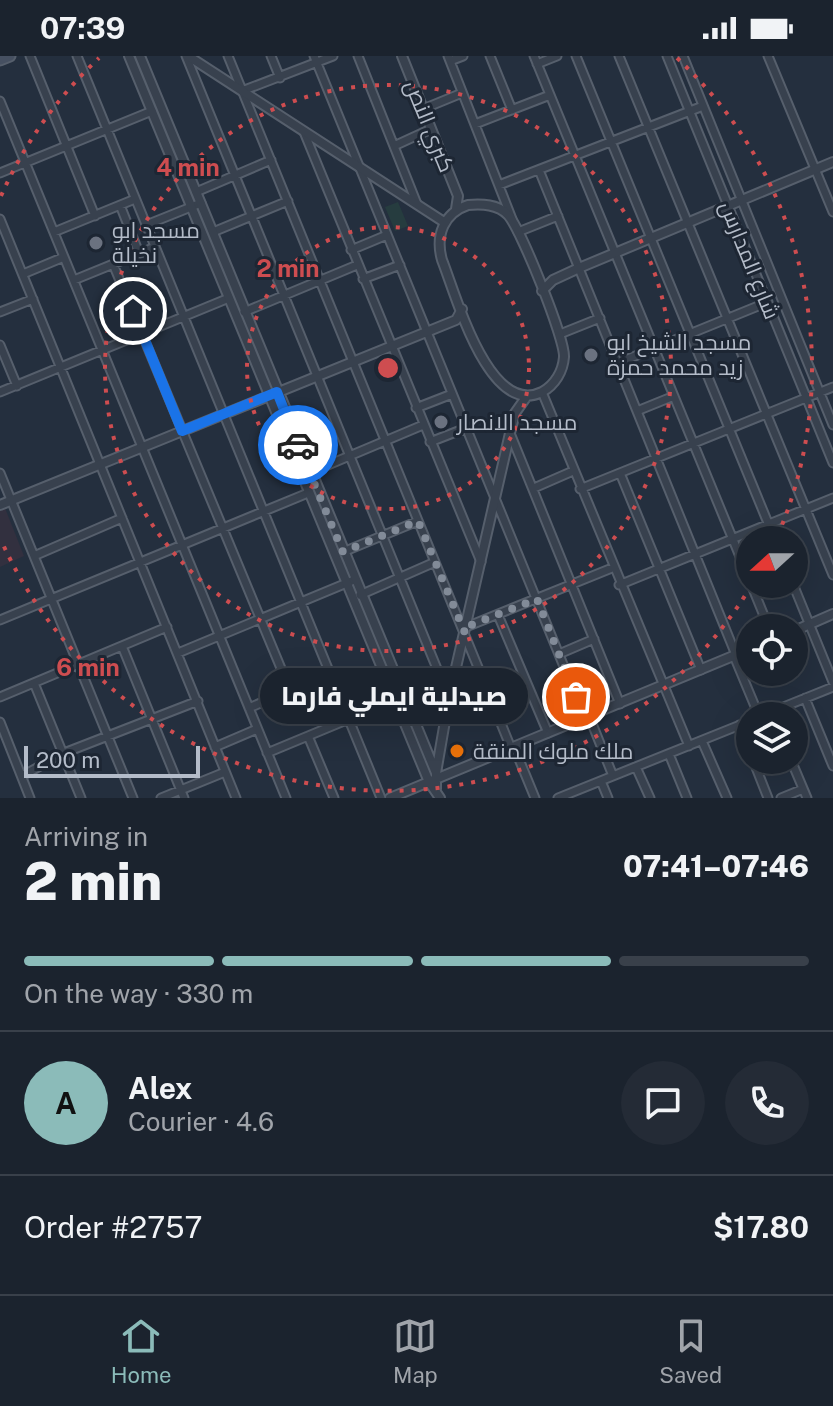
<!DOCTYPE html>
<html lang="en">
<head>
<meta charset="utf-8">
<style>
  body { margin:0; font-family:"Public Sans",Cairo,sans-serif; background:#242b36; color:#f1f3f6; height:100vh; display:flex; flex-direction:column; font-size:30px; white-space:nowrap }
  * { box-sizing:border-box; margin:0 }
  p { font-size:26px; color:#a0a4aa }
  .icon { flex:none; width:44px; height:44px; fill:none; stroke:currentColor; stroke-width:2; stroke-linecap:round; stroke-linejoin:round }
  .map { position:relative; height:742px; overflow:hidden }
  .sheet { display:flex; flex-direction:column; background:#1b232e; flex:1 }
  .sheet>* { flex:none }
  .needle { width:52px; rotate:249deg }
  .controls { position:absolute; left:736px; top:470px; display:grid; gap:16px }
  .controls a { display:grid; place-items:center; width:72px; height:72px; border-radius:50%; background:#1b232e; box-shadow:0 8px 32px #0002,0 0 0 2px #39404a; font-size:40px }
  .scale { position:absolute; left:24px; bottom:20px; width:176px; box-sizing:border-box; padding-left:8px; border:4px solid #b4bcc9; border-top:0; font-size:22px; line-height:28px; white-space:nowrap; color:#b4bcc9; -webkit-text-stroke:6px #1d2633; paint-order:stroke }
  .pin { position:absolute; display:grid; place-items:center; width:68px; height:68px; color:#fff; margin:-34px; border:4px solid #fff; border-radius:50%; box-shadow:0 2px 8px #0007 }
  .courier { position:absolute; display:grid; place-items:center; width:80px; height:80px; margin:-40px; border:6px solid #1a73e8; border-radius:50%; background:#fff; color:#222; box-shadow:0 2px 10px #0007 }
  .bubble { position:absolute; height:56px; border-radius:28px; background:#1b232e; box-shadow:0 8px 32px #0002,0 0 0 2px #39404a; font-size:26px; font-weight:800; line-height:56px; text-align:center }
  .summary em { font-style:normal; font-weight:800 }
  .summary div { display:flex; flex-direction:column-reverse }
  .summary { display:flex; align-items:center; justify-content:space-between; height:136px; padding:0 24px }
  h1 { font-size:52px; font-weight:800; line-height:60px }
  .bar { display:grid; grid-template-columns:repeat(4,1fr); gap:12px 8px; align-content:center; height:96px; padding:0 24px }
  .bar i { height:10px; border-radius:6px; background:#39404a }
  .bar .on { background:#8bbbb9 }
  .bar p { grid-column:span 4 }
  .line { display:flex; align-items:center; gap:20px; padding:0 24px; border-top:2px solid #39404a }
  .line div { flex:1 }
  .round { display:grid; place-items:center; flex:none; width:84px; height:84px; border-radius:42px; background:#242b36 }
  .status { display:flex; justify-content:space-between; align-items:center; height:56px; padding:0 40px; background:#1b232e; direction:ltr }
  .status svg { height:22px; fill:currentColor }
  .tabs { display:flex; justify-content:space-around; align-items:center; height:112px; border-top:2px solid #39404a; background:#1b232e; font-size:22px; color:#a0a4aa }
  .tabs a { display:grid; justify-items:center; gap:4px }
  .tabs .on { color:#8bbbb9 }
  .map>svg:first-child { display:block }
  .medical { fill:#32303f }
  .green { fill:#263c3f }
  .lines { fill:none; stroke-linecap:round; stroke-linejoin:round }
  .minor-casing { stroke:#565f6c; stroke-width:11 }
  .tertiary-casing { stroke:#565f6c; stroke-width:12 }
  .secondary-casing { stroke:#565f6c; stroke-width:13 }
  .minor { stroke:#38414e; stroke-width:7 }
  .tertiary { stroke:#38414e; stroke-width:8 }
  .secondary { stroke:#465061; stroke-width:9 }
  .done { stroke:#828b98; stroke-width:8; stroke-dasharray:0 14.4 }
  .route { stroke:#1a73e8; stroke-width:10 }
  .ring { fill:none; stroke:#ce4d50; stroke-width:4; stroke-dasharray:4 8 }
  .worship-dot { fill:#6b7280; stroke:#1d2633; stroke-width:3 }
  .food-dot { fill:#e8710a; stroke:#1d2633; stroke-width:3 }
  .labels { text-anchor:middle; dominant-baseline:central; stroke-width:6; stroke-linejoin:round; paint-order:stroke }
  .street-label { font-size:22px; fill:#b4bcc9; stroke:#1d2633 }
  .poi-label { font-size:22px; fill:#b4bcc9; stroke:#1d2633; text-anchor:start }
  .centre { fill:#ce4d50; stroke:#1d2633; stroke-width:4 }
  .ring-label { font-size:24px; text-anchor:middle; font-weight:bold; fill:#ce4d50; stroke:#1d2633; stroke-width:6; stroke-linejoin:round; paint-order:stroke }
</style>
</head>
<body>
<div class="status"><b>07:39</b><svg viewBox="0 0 49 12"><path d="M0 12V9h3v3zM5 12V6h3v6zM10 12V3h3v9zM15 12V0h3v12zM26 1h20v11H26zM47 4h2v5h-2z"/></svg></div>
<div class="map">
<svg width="833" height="742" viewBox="0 0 833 742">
  <rect width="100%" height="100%" fill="#242f3e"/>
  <path class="medical" d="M 5,452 L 24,500 L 0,511 L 0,455 Z"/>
  <path class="green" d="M 398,146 L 408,170 L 395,175 L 385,151 Z"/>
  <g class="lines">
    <defs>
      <path id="minor" d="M 30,0 L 95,160
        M 77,0 L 381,742
        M 186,0 L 449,642
        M 228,0 L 511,692
        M 271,0 L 280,22
        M 314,0 L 585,662
        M 358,0 L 417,148
        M 448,0 L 512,163
        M 490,0 L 512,54
        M 534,0 L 750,525
        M 576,0 L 775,484
        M 619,0 L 833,519
        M 667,0 L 833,407
        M 683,0 L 833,369
        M 768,0 L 833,156
        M 450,5 L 463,0
        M 537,8 L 557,0
        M 242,35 L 333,0
        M 0,45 L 286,742
        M 423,53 L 462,37
        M 475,68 L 550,39
        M 304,76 L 481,506
        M 394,90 L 431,73
        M 539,114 L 736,599
        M 0,117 L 152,55
        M 499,129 L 703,50
        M 196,136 L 271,104
        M 120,149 L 139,197
        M 0,163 L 236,742
        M 146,169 L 201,147
        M 54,176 L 135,143
        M 213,176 L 288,145
        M 518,176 L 558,160
        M 351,194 L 387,179
        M 113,208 L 290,634
        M 23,218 L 64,201
        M 363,223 L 400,209
        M 74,224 L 155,191
        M 0,256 L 33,243
        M 244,256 L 357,209
        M 560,278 L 600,262
        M 0,289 L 17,330
        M 618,307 L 768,246
        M 0,336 L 229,242
        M 542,336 L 689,690
        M 416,352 L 452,338
        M 637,355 L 674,340
        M 510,377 L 620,648
        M 430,386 L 466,372
        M 0,417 L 133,742
        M 309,417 L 423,369
        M 620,417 L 701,614
        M 534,432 L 573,415
        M 580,433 L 833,331
        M 343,496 L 418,465
        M 34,500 L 122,462
        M 751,528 L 769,572
        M 793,528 L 833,626
        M 619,529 L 833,442
        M 360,539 L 435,506
        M 498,559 L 548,677
        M 0,564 L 308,437
        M 466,571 L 612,512
        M 122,590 L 184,742
        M 178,597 L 354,524
        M 559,598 L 594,583
        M 734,600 L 759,660
        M 34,627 L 81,742
        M 0,641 L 167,571
        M 340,641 L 385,623
        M 805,642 L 833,710
        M 249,652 L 329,617
        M 589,660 L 613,720
        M 761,660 L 833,631
        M 0,666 L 30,742
        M 739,669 L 750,696
        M 308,680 L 334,742
        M 702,685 L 727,742
        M 215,691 L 257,673
        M 514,691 L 535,742
        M 267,697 L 349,663
        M 669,698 L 687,742
        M 753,704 L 768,742
        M 791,704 L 807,742
        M 636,711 L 650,742
        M 22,720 L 64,697 L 198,645
        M 601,725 L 608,742
        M 161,742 L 225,716
        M 558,742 L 750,665
        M 781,742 L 803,733"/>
      <path id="tertiary" d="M 129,0 L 429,726 L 440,742
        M 140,0 L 436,717 L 436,733
        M 188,0 L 444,166
        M 402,0 L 458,140 L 456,153
        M 468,149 C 482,148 498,148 508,159 C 521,173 565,283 564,301 C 563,315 555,329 542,336 C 489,362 456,239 442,204 C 435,179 444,157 468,149 Z
        M 542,235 L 553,224 L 579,212 L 833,106
        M 0,449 L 456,264 L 462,253
        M 794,575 L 833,558
        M 436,717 L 449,642 L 510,377 L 515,357 L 527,340
        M 390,742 L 750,593"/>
      <path id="secondary" d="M 0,4 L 10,0"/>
    </defs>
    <use href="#minor" class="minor-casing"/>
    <use href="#tertiary" class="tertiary-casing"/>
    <use href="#secondary" class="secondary-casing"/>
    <use href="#minor" class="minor"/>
    <use href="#tertiary" class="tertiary"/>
    <use href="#secondary" class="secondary"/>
  </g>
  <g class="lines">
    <path class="done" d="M 298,389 L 343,496 L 418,465 L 465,577 L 466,571 L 537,543 L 576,641"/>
    <path class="route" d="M 133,255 L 182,375 L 277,336 L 298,389"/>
  </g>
  <g class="ring">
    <circle cx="388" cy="312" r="141"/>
    <circle cx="388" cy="312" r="283"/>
    <path d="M751 530A424 424 0 0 1 1 484M1 140A424 424 0 0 1 99 2M677 2A424 424 0 0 1 777 481"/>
  </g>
  <g class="worship-dot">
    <circle cx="96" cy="187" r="8"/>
    <circle cx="591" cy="299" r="8"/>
    <circle cx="441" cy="366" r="8"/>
  </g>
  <circle class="food-dot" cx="457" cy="695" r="8"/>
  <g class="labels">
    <g class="street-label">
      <text transform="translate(430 70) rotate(68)">كبري النص</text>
      <text transform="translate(750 204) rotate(68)">شارع المدارس</text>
    </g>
    <g class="poi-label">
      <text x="112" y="174">مسجد ابو<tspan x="112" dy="25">نخيلة</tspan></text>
      <text x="607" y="286">مسجد الشيخ ابو<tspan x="607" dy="25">زيد محمد حمزة</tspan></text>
      <text x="457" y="366">مسجد الانصار</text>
      <text x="473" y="695">ملك ملوك المنقة</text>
    </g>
  </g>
  <circle cx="388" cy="312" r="12" class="centre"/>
  <g class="ring-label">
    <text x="188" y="120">4 min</text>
    <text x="288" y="221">2 min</text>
    <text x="88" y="620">6 min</text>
  </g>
</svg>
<div class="controls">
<a><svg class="needle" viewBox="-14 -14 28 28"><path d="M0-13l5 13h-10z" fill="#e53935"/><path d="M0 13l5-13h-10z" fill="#a0a4aa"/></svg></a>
<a><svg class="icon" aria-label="locate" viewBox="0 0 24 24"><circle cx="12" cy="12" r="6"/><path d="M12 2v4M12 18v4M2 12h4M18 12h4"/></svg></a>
<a><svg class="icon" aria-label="layers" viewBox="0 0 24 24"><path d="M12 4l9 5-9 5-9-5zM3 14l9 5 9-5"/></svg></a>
</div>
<div class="scale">200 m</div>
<div class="pin" style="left:576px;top:641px;background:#ea580c"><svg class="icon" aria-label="bag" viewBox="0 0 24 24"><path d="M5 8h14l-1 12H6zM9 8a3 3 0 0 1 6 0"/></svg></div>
<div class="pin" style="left:133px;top:255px;background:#1f2937"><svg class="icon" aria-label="home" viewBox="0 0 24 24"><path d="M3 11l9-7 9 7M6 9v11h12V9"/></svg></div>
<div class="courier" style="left:298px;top:389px"><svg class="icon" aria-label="car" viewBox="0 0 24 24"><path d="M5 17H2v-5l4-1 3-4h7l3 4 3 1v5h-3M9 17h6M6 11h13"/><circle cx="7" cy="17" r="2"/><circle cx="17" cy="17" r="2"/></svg></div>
<div class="bubble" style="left:260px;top:612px;width:268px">صيدلية ايملي فارما</div>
</div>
<section class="sheet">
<div class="summary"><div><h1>2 min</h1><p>Arriving in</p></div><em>07:41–07:46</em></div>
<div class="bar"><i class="on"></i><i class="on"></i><i class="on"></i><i></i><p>On the way · 330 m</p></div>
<div class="line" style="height:144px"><b class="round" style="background:#8bbbb9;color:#111">A</b><div><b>Alex</b><p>Courier · 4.6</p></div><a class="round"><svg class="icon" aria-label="chat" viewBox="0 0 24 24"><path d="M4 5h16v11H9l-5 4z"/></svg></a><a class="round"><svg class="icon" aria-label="phone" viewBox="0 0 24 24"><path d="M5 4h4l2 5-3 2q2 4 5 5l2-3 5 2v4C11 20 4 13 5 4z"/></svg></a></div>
<div class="line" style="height:104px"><div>Order #2757</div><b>$17.80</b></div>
</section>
<nav class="tabs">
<a class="on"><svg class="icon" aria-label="home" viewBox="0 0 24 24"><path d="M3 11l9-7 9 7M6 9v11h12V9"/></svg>Home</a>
<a><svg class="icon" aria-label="map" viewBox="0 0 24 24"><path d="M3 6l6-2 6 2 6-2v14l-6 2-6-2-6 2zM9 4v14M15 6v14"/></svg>Map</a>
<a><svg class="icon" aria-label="saved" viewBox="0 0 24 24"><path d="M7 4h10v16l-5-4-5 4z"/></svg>Saved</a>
</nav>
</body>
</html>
